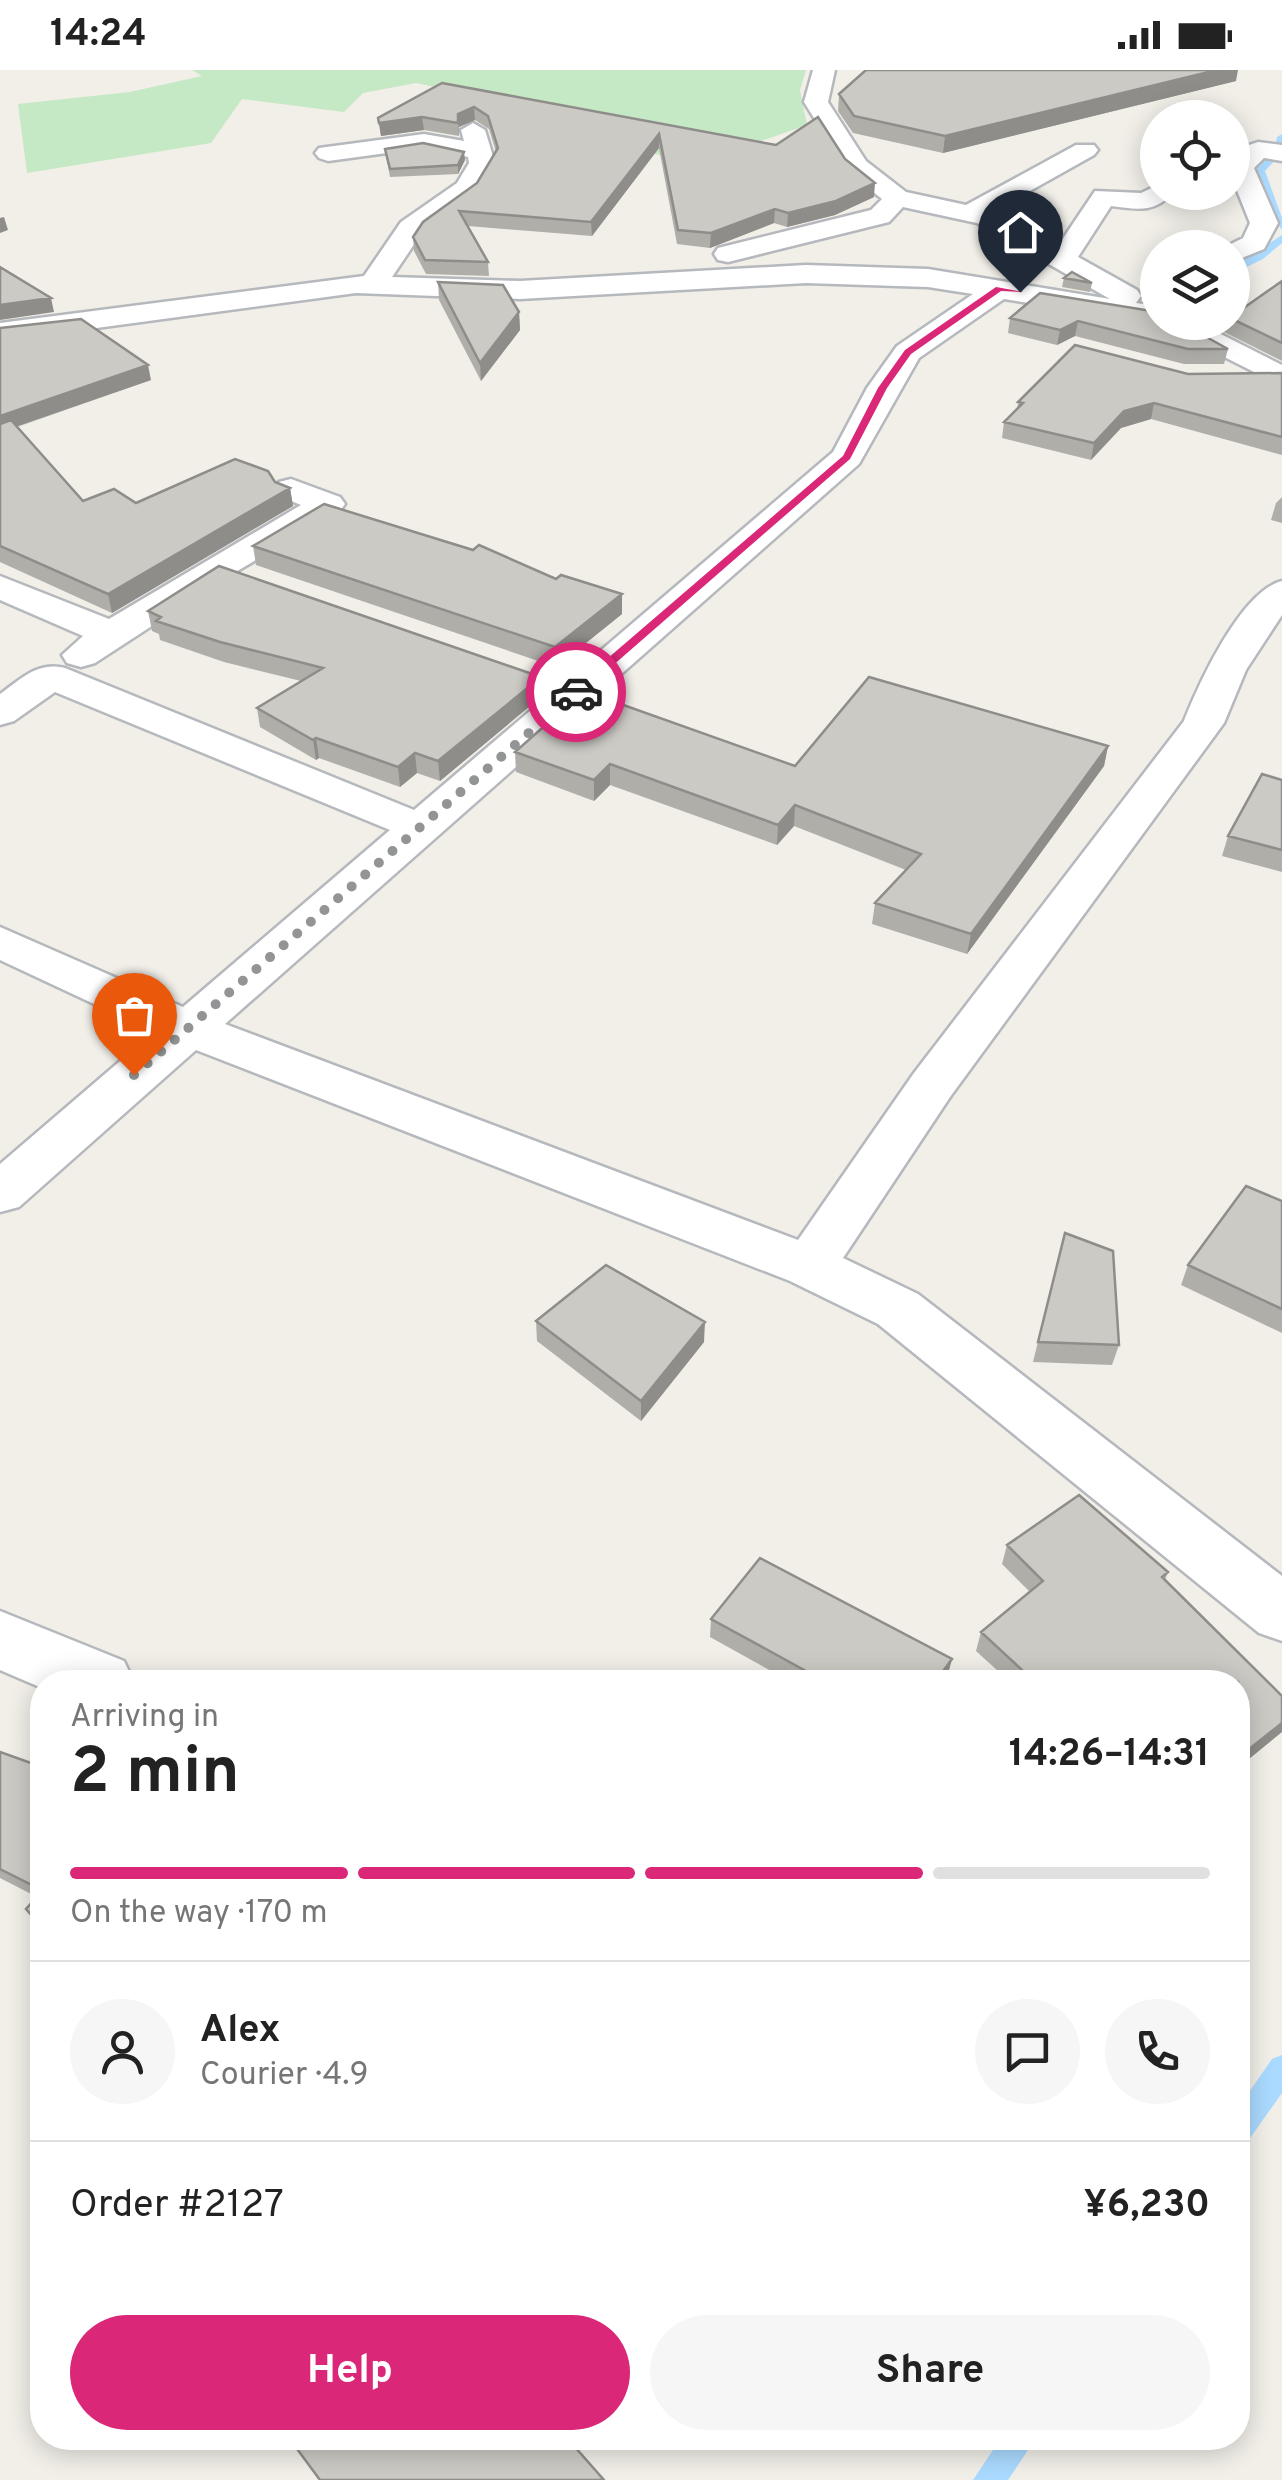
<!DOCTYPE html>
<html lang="en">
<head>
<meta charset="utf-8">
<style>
  body { margin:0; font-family:Overpass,sans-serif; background:#f6f6f6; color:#222; height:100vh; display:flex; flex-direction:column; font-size:38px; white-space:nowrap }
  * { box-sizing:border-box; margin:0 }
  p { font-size:32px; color:#767676 }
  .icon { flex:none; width:55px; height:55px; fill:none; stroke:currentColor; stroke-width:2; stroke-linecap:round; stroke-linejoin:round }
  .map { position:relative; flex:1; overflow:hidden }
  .side { position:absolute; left:30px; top:1600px; width:1220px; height:780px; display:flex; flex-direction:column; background:#fff; border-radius:40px; box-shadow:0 5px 25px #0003 }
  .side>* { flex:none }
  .buttons { position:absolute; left:1140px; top:30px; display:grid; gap:20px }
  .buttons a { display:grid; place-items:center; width:110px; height:110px; border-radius:50%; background:#fff; box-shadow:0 5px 25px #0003; font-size:50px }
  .pin { position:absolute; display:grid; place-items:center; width:85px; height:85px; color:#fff; margin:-102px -42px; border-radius:50% 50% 50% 0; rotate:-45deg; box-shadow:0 0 10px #0007 }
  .pin .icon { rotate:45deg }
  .courier { position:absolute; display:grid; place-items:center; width:100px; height:100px; margin:-50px; border:8px solid #db2777; border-radius:50%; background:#fff; color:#222; box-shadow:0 2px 12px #0007 }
  .summary em { font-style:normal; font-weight:700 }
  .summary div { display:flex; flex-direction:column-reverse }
  .summary { display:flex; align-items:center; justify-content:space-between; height:170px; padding:0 40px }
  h1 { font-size:65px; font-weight:700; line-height:75px }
  .bar { display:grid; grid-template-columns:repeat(4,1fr); gap:15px 10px; align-content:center; height:120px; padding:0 40px }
  .bar i { height:12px; border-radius:8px; background:#e0e0e0 }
  .bar .selected { background:#db2777 }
  .bar p { grid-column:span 4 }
  .line { display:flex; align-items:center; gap:25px; padding:0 40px; border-top:2px solid #e0e0e0 }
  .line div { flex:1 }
  .round { display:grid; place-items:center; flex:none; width:105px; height:105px; border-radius:52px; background:#f6f6f6 }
  .primary-button { display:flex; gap:20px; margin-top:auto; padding:20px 40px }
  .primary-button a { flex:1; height:115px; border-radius:60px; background:#db2777; color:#fff; font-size:40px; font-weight:700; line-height:115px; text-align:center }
  .primary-button a+a { background:#f6f6f6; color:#222 }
  .status { display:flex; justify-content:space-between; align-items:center; height:70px; padding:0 50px; background:#fff; direction:ltr }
  .status svg { height:28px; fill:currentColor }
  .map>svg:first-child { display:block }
  .green { fill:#c5e8c5 }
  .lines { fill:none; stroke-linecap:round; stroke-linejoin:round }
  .stream { fill:#aadaff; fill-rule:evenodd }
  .street-casing { stroke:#b5b8bc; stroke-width:5 }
  .street { fill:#fff; fill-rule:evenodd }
  .wall { fill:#afaea9 }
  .shaded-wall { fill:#8f8d8a }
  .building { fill:#cccac5; stroke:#8f8d8a; stroke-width:2.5 }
  .route { fill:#db2777 }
  .done { stroke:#929495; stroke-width:10; stroke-dasharray:0 18 }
</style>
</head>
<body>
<div class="status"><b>14:24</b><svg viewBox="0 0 49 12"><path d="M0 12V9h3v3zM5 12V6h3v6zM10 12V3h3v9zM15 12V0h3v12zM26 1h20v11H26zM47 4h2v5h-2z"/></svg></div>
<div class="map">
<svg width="1282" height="2410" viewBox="0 0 1282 2410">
  <rect width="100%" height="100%" fill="#f1efe8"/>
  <path class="green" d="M 192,0 L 806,0 L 800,20 L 807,55 L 696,94 L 631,78 L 649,61 L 416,13 L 363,23 L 344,42 L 242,29 L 211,73 L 27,103 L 18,34 L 130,22 L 202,6 Z"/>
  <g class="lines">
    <path class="stream" d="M 1282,64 L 1282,83 L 1265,101 L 1282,148 L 1282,160 L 1266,137 L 1255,101 L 1274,81 L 1277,67 Z
      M 1282,165 L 1282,173 L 1263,189 L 1232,204 L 1232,197 Z
      M 1282,1985 L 1282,2023 L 1248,2071 L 1238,2075 L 1238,2038 L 1272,1989 Z
      M 1001,2368 L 1036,2368 L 1008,2410 L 973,2410 Z"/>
    <defs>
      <path id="street" d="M 813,0 L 835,0 L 828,32 L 866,91 L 906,122 L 966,135 L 1076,75 L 1094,75 L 1098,80 L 1094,85 L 994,141 L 1058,176 L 1095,121 L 1141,123 L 1158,115 L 1158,122 L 1173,122 C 1155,144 1136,139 1111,136 L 1078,187 L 1137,220 L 1141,226 L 1136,233 L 1158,236 L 1158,252 L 1197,252 L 1282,295 L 1282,316 L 1159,254 L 1004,229 L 919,288 L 859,394 L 225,954 L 798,1170 L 914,1003 L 1184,651 C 1199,613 1241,521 1282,511 L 1282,545 L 1246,600 L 1224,653 L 950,1027 L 843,1188 L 918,1224 L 1282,1506 L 1282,1571 L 1259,1563 L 878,1254 L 790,1211 L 196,980 L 19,1137 L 0,1142 L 0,1094 L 154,962 L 0,890 L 0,857 L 183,937 L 390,760 L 55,622 L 14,651 L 0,655 L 0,624 C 21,609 38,591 65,598 L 414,740 L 833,382 L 867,318 L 897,276 L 973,224 L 928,217 L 806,213 L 520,229 L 356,223 L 0,271 L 0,253 L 364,206 L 401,152 L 457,113 L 469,93 L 468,87 L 424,78 L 328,91 L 319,88 L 315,83 L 319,78 L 424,64 L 464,71 L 461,60 L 473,53 L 485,60 L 495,93 L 476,124 L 421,164 L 392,207 L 520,211 L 806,195 L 928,199 L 1110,229 L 977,153 L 903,137 L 889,152 L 728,192 L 718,190 L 714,184 L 718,178 L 871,140 L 882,129 L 847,101 L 804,32 Z
        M 1258,72 L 1282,75 L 1282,91 L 1264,88 L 1254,98 L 1278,153 L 1264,179 L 1232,192 L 1232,178 L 1223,178 L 1243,168 L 1250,153 L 1232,108 L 1232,91 L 1249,75 Z
        M 291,409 L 340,427 L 345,434 L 340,441 L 227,507 L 95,593 L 81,597 L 67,593 L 62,585 L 83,566 L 0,530 L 0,506 L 109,549 L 301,435 L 279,426 L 274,419 L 279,412 Z
        M 0,1541 L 124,1591 L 134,1612 L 42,1612 L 42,1618 L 0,1600 Z"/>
    </defs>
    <use href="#street" class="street-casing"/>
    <use href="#street" class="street"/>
  </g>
  <path class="wall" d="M 1236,11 L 943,83 L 853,63 L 838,41 L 839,24 Z
    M 442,13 L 845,89 L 874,127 L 835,145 L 787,157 L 774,153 L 710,178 L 677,174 L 659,78 L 592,166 L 468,156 L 488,192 L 489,206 L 426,204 L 414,181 L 413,167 L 477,113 L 496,82 L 489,59 L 475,50 L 459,57 L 459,66 L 424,60 L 381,66 L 378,48 Z
    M 385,79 L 465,90 L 458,104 L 390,107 Z
    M 1064,208 L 1092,213 L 1090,222 L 1062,217 Z
    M 1282,211 L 1282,291 L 1204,252 L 1232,252 L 1232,218 L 1235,244 Z
    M 438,212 L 519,242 L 520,260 L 481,311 L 439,230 Z
    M 1040,223 L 1228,279 L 1224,294 L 1184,294 L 1075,266 L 1057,275 L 1008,263 L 1010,248 Z
    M 0,258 L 151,310 L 17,357 L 83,431 L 136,433 L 275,412 L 290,418 L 293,436 L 112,543 L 0,492 Z
    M 1282,303 L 1282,385 L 1151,349 L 1121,358 L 1091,390 L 1002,368 L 1004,352 L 1017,340 L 1018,332 L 1188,304 Z
    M 1282,427 L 1282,453 L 1271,450 L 1276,433 Z
    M 253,476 L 622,544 L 556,597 L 256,495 Z
    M 148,541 L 542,626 L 440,711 L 417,703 L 400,717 L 319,688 L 316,690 L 260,657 L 257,638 L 301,611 L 224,592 L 160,570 L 159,564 L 152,561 Z
    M 1108,676 L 1104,696 L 967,884 L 872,854 L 875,833 L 906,800 L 794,756 L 777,775 L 610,715 L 594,731 L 516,702 L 515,682 L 795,696 Z
    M 1282,710 L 1282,802 L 1222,786 L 1228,766 Z
    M 1282,1131 L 1282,1263 L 1181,1215 L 1188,1195 Z
    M 1065,1163 L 1119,1275 L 1112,1295 L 1033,1292 Z
    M 536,1251 L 704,1272 L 641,1351 L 537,1271 Z
    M 1007,1475 L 1168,1502 L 1165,1510 L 1238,1612 L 1010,1612 L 976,1581 L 981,1562 L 1030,1522 L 1002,1494 Z
    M 711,1549 L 952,1589 L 947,1607 L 943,1612 L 791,1612 L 710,1567 Z
    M 0,1682 L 42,1697 L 42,1861 L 26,1839 L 37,1827 L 0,1808 Z"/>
  <path class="shaded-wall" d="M 1217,0 L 1238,0 L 1236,11 L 943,83 L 945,66 Z
    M 474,37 L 475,50 L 459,57 L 459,66 L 458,44 Z
    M 422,47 L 424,60 L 381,66 L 379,53 Z
    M 659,64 L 659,78 L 592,166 L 591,152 Z
    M 464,82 L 465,90 L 458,104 L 458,95 Z
    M 875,113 L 874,127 L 835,145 L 787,157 L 788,143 Z
    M 775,139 L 774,153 L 710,178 L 711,163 Z
    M 4,147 L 8,160 L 0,163 L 0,148 Z
    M 51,228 L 54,242 L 0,250 L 0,235 Z
    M 519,242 L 520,260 L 481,311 L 480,293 Z
    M 1078,251 L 1075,266 L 1057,275 L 1060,260 Z
    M 148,295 L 151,310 L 0,362 L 0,346 Z
    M 1154,333 L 1151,349 L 1121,358 L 1091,390 L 1094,373 L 1124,341 Z
    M 290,418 L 293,436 L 112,543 L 108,524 Z
    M 622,524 L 622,544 L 556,597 L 555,577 Z
    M 541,607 L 542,626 L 440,711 L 438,691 Z
    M 316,668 L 319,688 L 316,690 L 313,670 Z
    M 1108,676 L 1104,696 L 967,884 L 971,864 Z
    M 415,683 L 417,703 L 400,717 L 398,697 Z
    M 610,694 L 610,715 L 594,731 L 594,710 Z
    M 795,735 L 794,756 L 777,775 L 778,755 Z
    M 705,1252 L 704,1272 L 641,1351 L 641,1331 Z
    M 952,1589 L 947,1607 L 943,1612 L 935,1612 Z
    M 1282,1653 L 1282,1662 L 1238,1698 L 1238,1688 Z"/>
  <path class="building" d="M 866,0 L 1217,0 L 945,66 L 854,46 L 839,24 Z
    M 442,13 L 776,75 L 818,47 L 845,89 L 875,113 L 836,131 L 788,143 L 775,139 L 711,163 L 678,160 L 659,64 L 591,152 L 459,141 L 488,192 L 425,190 L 413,167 L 423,152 L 477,113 L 498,78 L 488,46 L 474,37 L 458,44 L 458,53 L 422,47 L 379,53 L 378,48 Z
    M 423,73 L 464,82 L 458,95 L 390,99 L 385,79 Z
    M 0,197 L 51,228 L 0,235 Z
    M 1072,202 L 1092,213 L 1064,208 Z
    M 1282,211 L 1282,273 L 1232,249 L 1232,218 L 1235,217 L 1235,244 Z
    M 438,212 L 503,215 L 519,242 L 480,293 Z
    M 1040,223 L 1158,242 L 1158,252 L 1179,252 L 1228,279 L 1188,279 L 1078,251 L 1060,260 L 1010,248 Z
    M 81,249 L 148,295 L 0,346 L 0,258 Z
    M 1075,275 L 1188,304 L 1282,303 L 1282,367 L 1154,333 L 1124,341 L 1094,373 L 1004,352 L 1023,333 L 1018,332 Z
    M 11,350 L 83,431 L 114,419 L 136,433 L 235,389 L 268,401 L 275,412 L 290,418 L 108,524 L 0,476 L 0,354 Z
    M 324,434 L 473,480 L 479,475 L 556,509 L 561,505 L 622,524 L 555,577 L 253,476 Z
    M 219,496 L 541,607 L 438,691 L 415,683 L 398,697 L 316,668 L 313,670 L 257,638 L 323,598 L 220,572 L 156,551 L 161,547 L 148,541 Z
    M 869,607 L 1108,676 L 971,864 L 875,833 L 921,784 L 795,735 L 778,755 L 610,694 L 594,710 L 515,682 L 584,621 L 795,696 Z
    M 1262,704 L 1282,710 L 1282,780 L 1228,766 Z
    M 1246,1116 L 1282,1131 L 1282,1239 L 1188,1195 Z
    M 1065,1163 L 1113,1181 L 1119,1275 L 1038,1272 Z
    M 606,1195 L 705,1252 L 641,1331 L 536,1251 Z
    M 1079,1425 L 1168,1502 L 1162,1507 L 1282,1626 L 1282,1653 L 1238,1688 L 1238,1612 L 1035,1612 L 981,1562 L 1043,1511 L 1007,1475 Z
    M 760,1488 L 952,1589 L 935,1612 L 826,1612 L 711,1549 Z
    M 0,1682 L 42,1697 L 42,1820 L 0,1799 Z
    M 42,1821 L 42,1857 L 26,1839 Z
    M 289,2368 L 567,2368 L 604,2410 L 320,2410 Z"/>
  <path class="route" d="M 996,217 L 1024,222 L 1001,221 L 911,284 L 887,318 L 850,389 L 580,624 L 572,624 L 572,619 L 843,386 L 878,318 L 905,280 Z"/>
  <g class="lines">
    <path class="done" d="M 134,1005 L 576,622"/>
  </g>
</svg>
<div class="buttons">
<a><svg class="icon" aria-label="locate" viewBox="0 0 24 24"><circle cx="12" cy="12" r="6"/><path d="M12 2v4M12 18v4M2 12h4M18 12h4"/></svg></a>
<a><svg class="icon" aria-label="layers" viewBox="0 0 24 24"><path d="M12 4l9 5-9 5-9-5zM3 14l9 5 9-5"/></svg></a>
</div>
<div class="pin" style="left:134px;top:1005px;background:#ea580c"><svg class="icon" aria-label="bag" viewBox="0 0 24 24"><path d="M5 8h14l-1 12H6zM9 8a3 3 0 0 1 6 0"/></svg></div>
<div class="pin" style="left:1020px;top:222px;background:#1f2937"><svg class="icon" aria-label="home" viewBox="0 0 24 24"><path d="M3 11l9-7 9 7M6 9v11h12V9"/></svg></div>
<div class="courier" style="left:576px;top:622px"><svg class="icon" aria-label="car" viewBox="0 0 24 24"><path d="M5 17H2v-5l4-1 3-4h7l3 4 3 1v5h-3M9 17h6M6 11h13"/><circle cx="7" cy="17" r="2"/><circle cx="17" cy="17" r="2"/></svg></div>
<section class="side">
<div class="summary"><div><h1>2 min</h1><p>Arriving in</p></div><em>14:26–14:31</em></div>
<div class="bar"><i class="selected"></i><i class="selected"></i><i class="selected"></i><i></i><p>On the way · 170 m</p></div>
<div class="line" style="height:180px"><a class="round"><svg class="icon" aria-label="person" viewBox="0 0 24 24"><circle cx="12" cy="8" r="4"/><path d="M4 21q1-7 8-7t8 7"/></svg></a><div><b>Alex</b><p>Courier · 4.9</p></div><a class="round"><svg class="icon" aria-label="chat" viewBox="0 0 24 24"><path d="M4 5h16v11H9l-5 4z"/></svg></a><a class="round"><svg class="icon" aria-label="phone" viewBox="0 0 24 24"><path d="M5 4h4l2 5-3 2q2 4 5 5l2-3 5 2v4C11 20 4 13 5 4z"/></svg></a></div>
<div class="line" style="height:130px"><div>Order #2127</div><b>¥6,230</b></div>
<div class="primary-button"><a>Help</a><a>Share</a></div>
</section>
</div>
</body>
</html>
